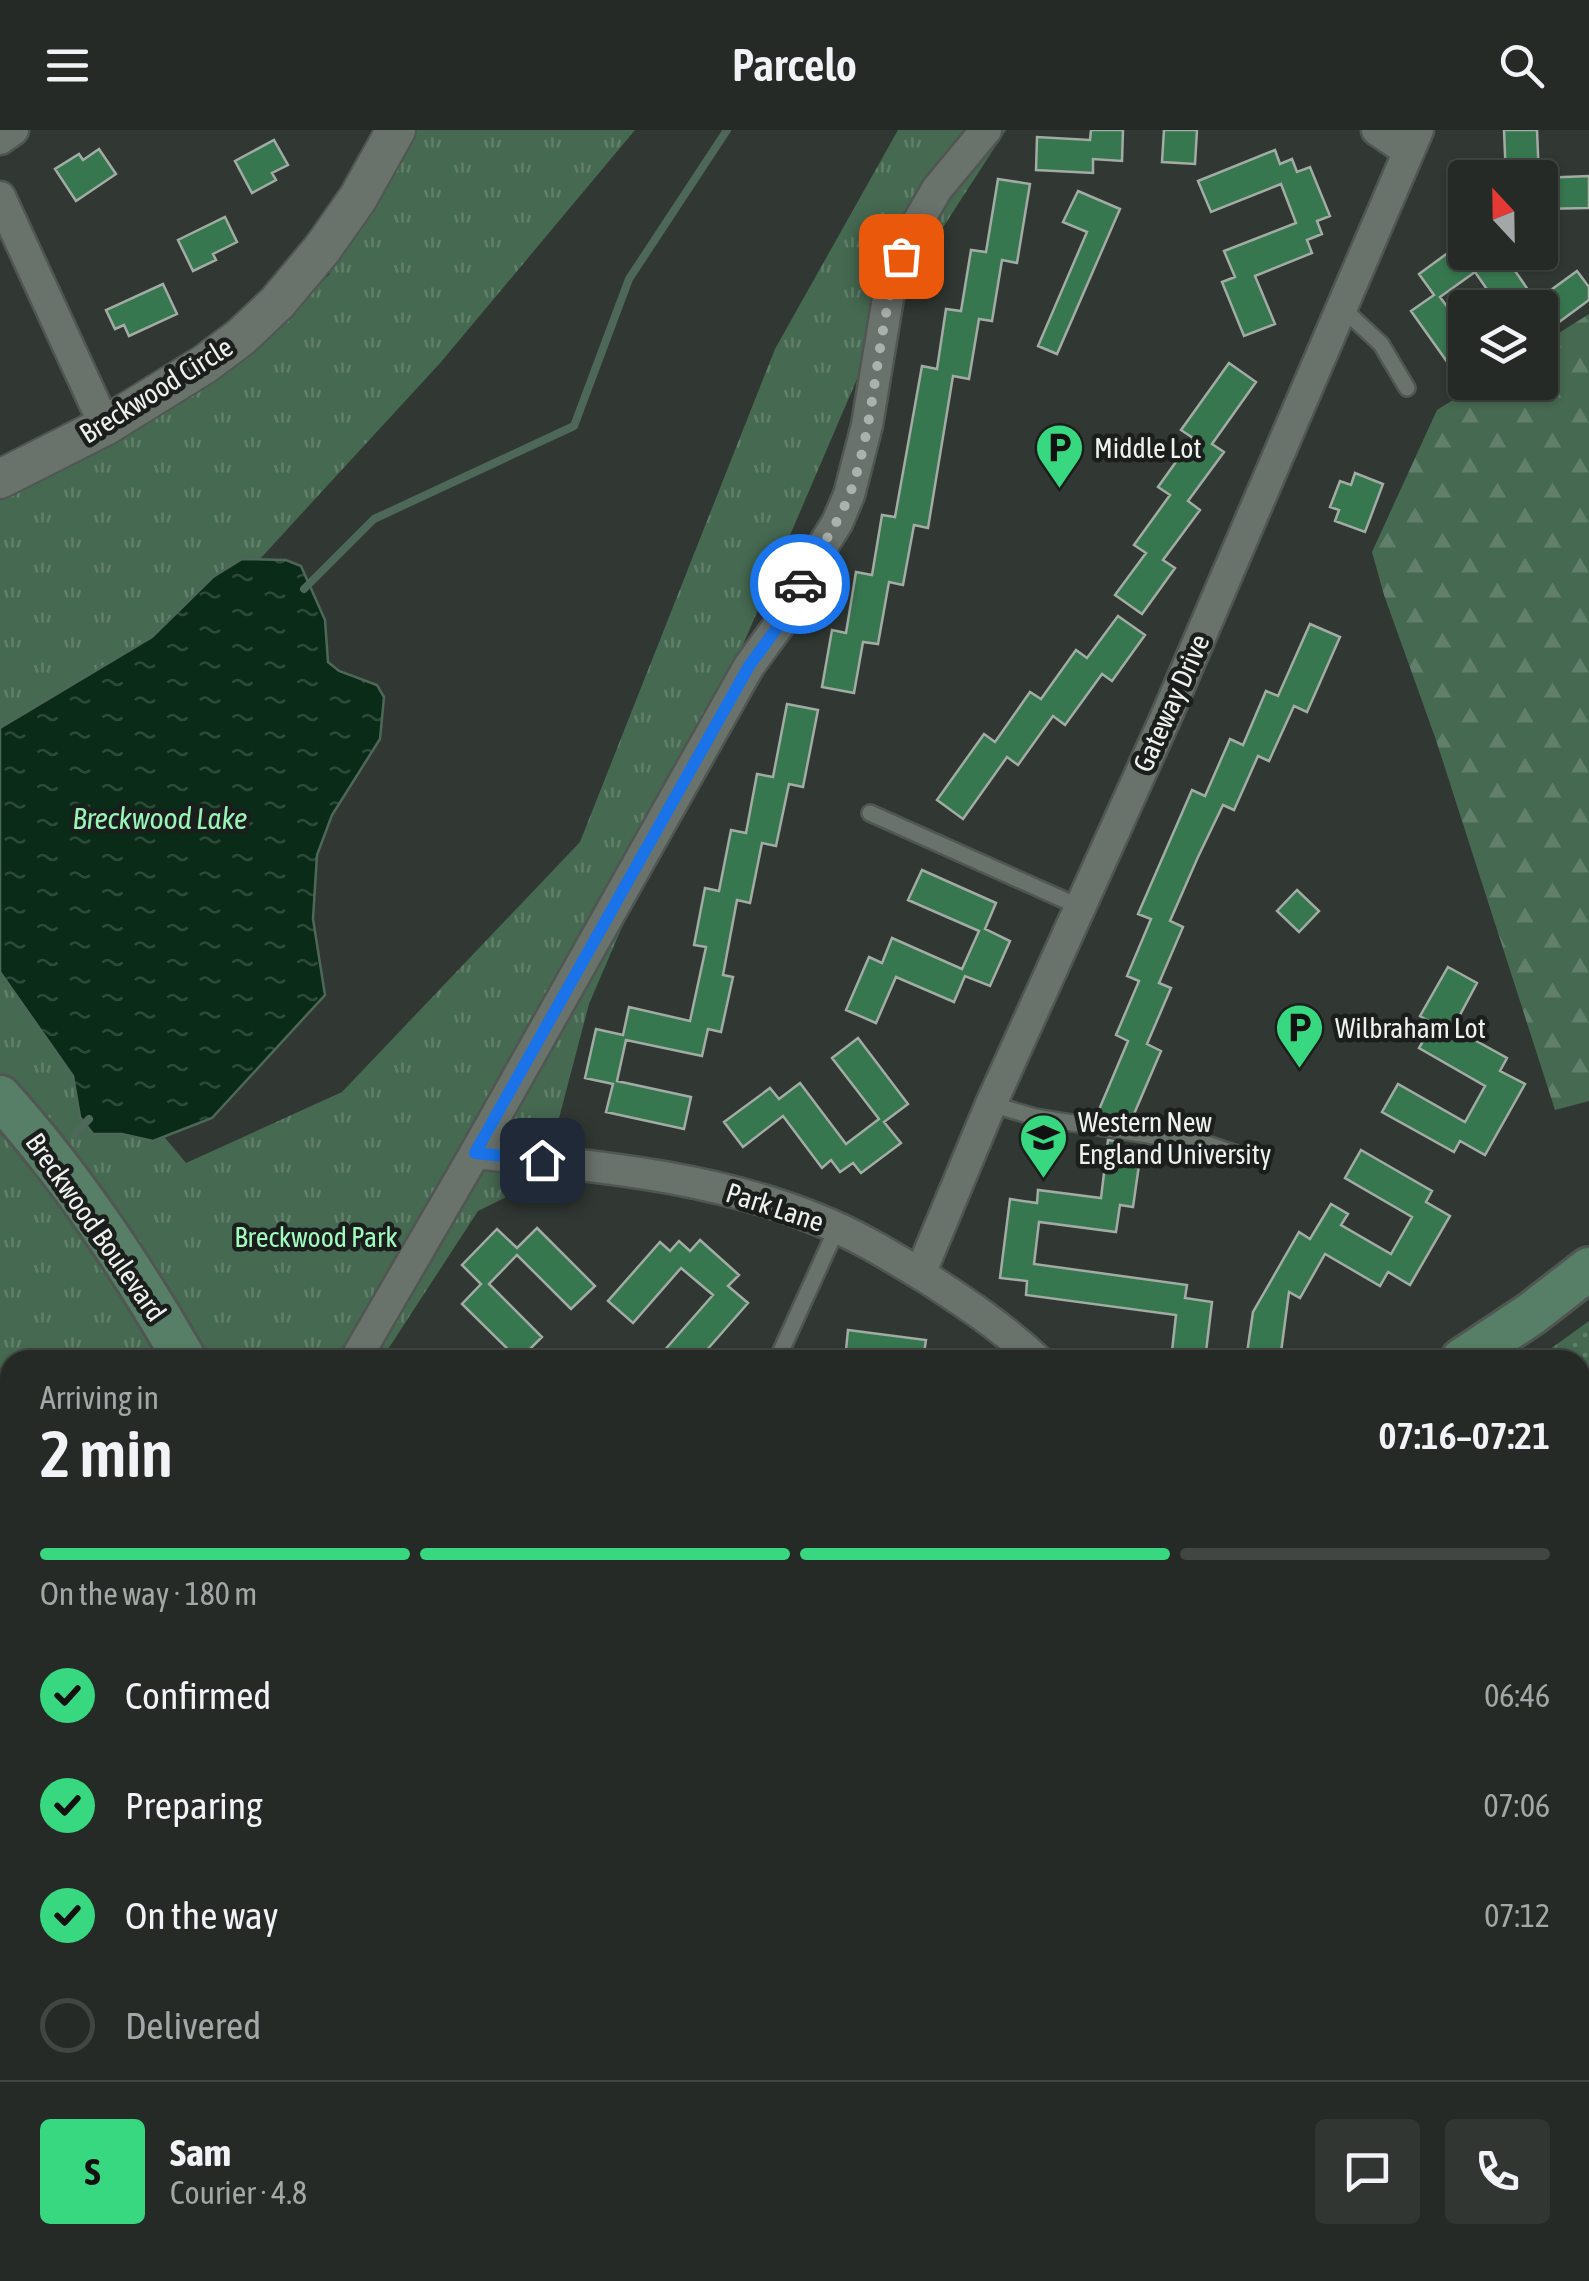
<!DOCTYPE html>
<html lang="en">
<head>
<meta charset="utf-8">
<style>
  body { margin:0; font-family:"Asap Condensed",sans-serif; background:#313632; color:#f1f3f6; height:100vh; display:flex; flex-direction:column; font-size:38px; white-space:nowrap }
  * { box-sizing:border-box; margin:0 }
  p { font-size:32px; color:#a3a7a7 }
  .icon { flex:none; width:55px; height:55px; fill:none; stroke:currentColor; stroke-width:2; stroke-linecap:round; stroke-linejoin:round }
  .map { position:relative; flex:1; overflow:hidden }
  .side { position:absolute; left:0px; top:1220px; width:1590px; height:932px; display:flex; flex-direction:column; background:#252a26; border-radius:30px 30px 0 0; box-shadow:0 2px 8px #0004,0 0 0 2px #424643 }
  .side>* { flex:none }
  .needle { width:65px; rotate:338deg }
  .controls { position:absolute; left:1448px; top:30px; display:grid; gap:20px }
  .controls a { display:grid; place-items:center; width:110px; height:110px; border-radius:10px; background:#252a26; box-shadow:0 2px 8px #0004,0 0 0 2px #424643; font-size:50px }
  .pin { position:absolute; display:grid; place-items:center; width:85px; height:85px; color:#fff; margin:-42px; border-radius:20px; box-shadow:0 5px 15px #0006 }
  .courier { position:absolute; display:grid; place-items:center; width:100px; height:100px; margin:-50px; border:8px solid #1a73e8; border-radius:50%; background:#fff; color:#222; box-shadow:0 2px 12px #0007 }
  .head em { font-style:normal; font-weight:600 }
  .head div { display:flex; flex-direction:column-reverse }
  .head { display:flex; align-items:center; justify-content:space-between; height:170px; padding:0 40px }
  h1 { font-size:65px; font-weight:600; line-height:75px }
  .bar { display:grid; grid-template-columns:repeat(4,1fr); gap:15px 10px; align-content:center; height:120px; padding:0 40px }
  .bar i { height:12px; border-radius:8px; background:#424643 }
  .bar .current { background:#37d880 }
  .bar p { grid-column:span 4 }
  .line { display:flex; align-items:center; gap:25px; padding:0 40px; border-top:2px solid #424643 }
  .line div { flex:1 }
  .round { display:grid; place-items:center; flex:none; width:105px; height:105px; border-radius:10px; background:#313632 }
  ol { padding:0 40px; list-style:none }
  li { display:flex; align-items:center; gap:30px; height:110px }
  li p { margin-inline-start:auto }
  li .icon { padding:10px; border-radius:50%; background:#37d880; color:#111; stroke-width:4 }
  li:last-child { color:#a3a7a7 }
  li i { width:55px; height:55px; border:5px solid #424643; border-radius:50% }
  header { display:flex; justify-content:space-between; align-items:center; height:130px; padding:0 40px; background:#252a26; font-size:45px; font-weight:600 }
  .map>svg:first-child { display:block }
  .grass { fill:url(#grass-dots) }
  .forest { fill:url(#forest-firs) }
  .park { fill:url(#park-tufts) }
  .water { fill:url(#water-ripples); stroke:#4d6758; stroke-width:2.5 }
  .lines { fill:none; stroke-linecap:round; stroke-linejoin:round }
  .stream { stroke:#4d6758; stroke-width:8 }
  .building { fill:#37774f; stroke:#a3aba5; stroke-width:2.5 }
  .service-casing { stroke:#505652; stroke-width:20 }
  .minor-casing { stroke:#505652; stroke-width:35 }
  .tertiary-casing { stroke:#505652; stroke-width:42 }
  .secondary-casing { stroke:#505652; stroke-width:48 }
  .service { stroke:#6a726c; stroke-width:15 }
  .minor { stroke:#6a726c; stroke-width:30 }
  .tertiary { stroke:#6a726c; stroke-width:38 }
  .secondary { stroke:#577e67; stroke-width:42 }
  .done { stroke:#abb1ad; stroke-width:10; stroke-dasharray:0 18 }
  .route { stroke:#1a73e8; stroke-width:12 }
  .labels { text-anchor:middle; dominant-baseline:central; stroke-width:9; stroke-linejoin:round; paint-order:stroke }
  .street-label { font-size:28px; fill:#edf2ee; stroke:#1b1e1c }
  .poi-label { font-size:28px; fill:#edf2ee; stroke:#1b1e1c; text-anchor:start }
  .park-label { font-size:28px; fill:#a0fbbe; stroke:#1b1e1c }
  .water-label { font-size:30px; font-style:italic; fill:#99f4b7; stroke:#1b1e1c }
</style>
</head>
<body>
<header><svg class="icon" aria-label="menu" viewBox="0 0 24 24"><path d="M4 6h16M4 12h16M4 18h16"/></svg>Parcelo<svg class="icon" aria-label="search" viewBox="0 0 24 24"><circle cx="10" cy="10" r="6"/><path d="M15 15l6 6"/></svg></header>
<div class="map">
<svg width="1589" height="2151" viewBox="0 0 1589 2151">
  <defs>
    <pattern id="grass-dots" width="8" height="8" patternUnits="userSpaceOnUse" patternTransform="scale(2.5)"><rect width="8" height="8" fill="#466951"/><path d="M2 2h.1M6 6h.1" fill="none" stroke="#617f6a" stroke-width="1.8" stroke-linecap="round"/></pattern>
    <pattern id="forest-firs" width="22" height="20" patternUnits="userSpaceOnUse" patternTransform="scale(2.5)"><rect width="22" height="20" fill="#466951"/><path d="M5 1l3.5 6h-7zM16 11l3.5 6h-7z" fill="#617f6a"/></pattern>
    <pattern id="park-tufts" width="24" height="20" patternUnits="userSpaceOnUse" patternTransform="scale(2.5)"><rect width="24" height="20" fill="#466951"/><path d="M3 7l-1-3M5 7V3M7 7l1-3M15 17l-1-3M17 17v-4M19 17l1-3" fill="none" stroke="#617f6a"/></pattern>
    <pattern id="water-ripples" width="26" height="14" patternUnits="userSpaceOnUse" patternTransform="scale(2.5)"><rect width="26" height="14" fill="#092b17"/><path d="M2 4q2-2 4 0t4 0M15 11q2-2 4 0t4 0" fill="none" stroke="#2d4a39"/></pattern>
  </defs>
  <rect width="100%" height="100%" fill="#313833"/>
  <path class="grass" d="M 1589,1191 L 1589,1304 L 1580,1296 L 1580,1230 L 1535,1230 Z"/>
  <path class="forest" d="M 1589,184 L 1589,971 L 1555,980 L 1436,610 L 1384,465 L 1372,422 L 1437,280 L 1480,253 L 1540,252 L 1540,215 Z
    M 1085,2143 L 1139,2143 L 1141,2146 L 1134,2151 L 1073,2151 Z"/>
  <path class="park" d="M 389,0 L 635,0 L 441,232 L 8,703 L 37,854 L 186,1033 L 342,962 L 580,712 L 775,219 L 898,0 L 1006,0 L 881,193 L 589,874 L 543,1049 L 478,1081 L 381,1230 L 10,1230 L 10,1416 L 0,1418 L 0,352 L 189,261 L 329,145 Z"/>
  <path class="water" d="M 242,429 L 286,430 L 301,436 L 325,490 L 328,532 L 339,541 L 377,555 L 384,567 L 380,609 L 332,685 L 317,725 L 313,789 L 325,865 L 212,988 L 153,1011 L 122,1004 L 93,1004 L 80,987 L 73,946 L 0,842 L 0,598 L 152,507 L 213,447 Z"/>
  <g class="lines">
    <path class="stream" d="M 304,459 L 374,389 L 574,296 L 629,149 L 727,0
      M 74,1005 L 89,989"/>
  </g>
  <path class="building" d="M 1091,0 L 1123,0 L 1122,31 L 1093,29 L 1093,43 L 1036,40 L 1037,7 L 1090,10 Z
    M 1164,0 L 1197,0 L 1195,34 L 1162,32 Z
    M 1504,0 L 1537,0 L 1539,48 L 1506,48 Z
    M 274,10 L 288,35 L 272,43 L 276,50 L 252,63 L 235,31 Z
    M 99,19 L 116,44 L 76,71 L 55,39 L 79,24 L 83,30 Z
    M 1275,20 L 1280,34 L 1292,29 L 1297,42 L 1310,37 L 1330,86 L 1317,91 L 1322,104 L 1307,110 L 1312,123 L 1255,146 L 1275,194 L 1244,206 L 1222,152 L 1235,147 L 1224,121 L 1296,93 L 1281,54 L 1211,82 L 1198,51 Z
    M 1589,46 L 1589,78 L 1540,79 L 1540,48 Z
    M 998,49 L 1030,54 L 1017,133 L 1002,130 L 992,191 L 979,189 L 969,249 L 953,246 L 928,398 L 914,395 L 903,455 L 889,452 L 878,514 L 863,512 L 854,563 L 822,557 L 832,500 L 846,503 L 856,442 L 872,445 L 882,385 L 895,387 L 922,236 L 937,239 L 946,179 L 961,181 L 971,120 L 986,122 Z
    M 1078,61 L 1120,79 L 1057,224 L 1038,216 L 1087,102 L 1063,92 Z
    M 225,87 L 237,112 L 213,124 L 216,130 L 193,141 L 178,110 Z
    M 1460,114 L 1465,122 L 1502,122 L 1540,177 L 1540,168 L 1577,141 L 1589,157 L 1589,170 L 1551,198 L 1540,183 L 1540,178 L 1500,178 L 1475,142 L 1440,167 L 1465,201 L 1465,257 L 1411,181 L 1434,165 L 1419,144 Z
    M 163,154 L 177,184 L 129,206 L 124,195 L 115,199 L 106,180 Z
    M 1229,233 L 1256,252 L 1212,314 L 1224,322 L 1188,371 L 1200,380 L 1163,430 L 1175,438 L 1142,484 L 1115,465 L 1146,423 L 1134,415 L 1170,365 L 1158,357 L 1193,308 L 1181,300 Z
    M 1355,343 L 1383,354 L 1365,402 L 1335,391 L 1339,380 L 1330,377 L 1340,351 L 1351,355 Z
    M 1118,486 L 1145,505 L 1112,551 L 1102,544 L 1065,595 L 1053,586 L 1018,635 L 1007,627 L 963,689 L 937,670 L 984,604 L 995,612 L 1030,562 L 1041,569 L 1076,520 L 1087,528 Z
    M 1310,494 L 1340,507 L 1307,582 L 1294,576 L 1269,631 L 1258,626 L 1234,680 L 1223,675 L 1198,727 L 1170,791 L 1183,797 L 1159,853 L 1171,858 L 1147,914 L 1161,921 L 1131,991 L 1111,988 L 1098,982 L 1128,911 L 1116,905 L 1139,851 L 1127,846 L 1151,789 L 1138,784 L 1192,660 L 1205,666 L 1230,609 L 1243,615 L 1266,561 L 1278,566 Z
    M 787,574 L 818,580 L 803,657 L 789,654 L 776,716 L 762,713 L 750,773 L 737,770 L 723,845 L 733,847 L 721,902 L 708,899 L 702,926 L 626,910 L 617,951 L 691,967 L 684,999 L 606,982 L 613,954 L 585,948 L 596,899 L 623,905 L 629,877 L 690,891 L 706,817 L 694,815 L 705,758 L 719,761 L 731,700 L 746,703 L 757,644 L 773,647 Z
    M 922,740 L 996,773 L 985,799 L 1010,811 L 990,856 L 965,846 L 954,872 L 896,847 L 876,893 L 846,880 L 869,827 L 882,833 L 892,808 L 962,839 L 979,801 L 908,770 Z
    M 1297,760 L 1319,781 L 1299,802 L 1277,781 Z
    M 1448,837 L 1477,853 L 1453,898 L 1507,928 L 1500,941 L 1525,954 L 1485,1025 L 1460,1011 L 1454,1022 L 1382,982 L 1398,954 L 1465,992 L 1485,956 L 1419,918 L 1433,894 L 1420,886 Z
    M 858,908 L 908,974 L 884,992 L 901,1013 L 861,1043 L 853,1033 L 840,1042 L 831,1030 L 822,1038 L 783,986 L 743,1017 L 724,992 L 770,958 L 779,969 L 800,953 L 846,1014 L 879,989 L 832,928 Z
    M 1108,1010 L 1122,1012 L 1119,1018 L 1141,1021 L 1133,1077 L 1120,1075 L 1116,1102 L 1039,1092 L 1034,1134 L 1187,1155 L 1185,1168 L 1212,1172 L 1205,1230 L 1171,1230 L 1176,1185 L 1026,1165 L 1027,1151 L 1000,1148 L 1010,1069 L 1037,1073 L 1038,1060 L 1101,1068 Z
    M 1361,1020 L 1432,1061 L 1426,1072 L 1450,1086 L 1410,1155 L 1388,1142 L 1380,1156 L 1325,1124 L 1300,1168 L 1289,1162 L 1280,1230 L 1246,1230 L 1253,1182 L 1299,1102 L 1310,1109 L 1331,1074 L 1348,1084 L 1341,1095 L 1391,1124 L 1412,1087 L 1345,1048 Z
    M 537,1098 L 595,1156 L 571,1179 L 517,1125 L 489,1154 L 542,1207 L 519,1230 L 462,1174 L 481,1154 L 462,1135 L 497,1099 L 517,1118 Z
    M 700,1110 L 739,1145 L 728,1156 L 748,1173 L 698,1230 L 656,1230 L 713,1165 L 681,1138 L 633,1193 L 608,1171 L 660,1112 L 670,1121 L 679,1111 L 690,1121 Z
    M 848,1200 L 926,1210 L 923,1230 L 845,1230 Z"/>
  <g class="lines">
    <defs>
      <path id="service" d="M 1341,177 L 1381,214 L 1407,258
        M 870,683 L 1080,777
        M 991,974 L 1035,987 L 1210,1015 L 1249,1028
        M 777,1230 L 837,1098
        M 1580,1313 L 1589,1321
        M 0,1343 L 10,1340
        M 0,1529 L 10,1523
        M 0,1815 L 10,1809
        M 0,1875 L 10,1870
        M 0,1984 L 10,2004
        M 80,2142 L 84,2151
        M 477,2142 L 481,2151
        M 1453,2142 L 1459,2151
        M 0,2143 L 5,2151
        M 552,2151 L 565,2142
        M 1326,2151 L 1337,2144
        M 1557,2151 L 1565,2145"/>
      <path id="minor" d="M 1377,0 L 1408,21
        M 0,9 L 13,0
        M 0,67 L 105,296
        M 475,1023 C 592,1036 710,1045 819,1090 C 857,1105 892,1127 927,1148 C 966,1173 1003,1198 1037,1230
        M 920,1144 L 991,974 L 1166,587 L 1418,0
        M 355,1230 L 475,1023 L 749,536 L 779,495 L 807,441 L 837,393 L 849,365 L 867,295 L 888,168 L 908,109 L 937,59 L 986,0"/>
      <path id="tertiary" d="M 0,349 L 105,296 L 205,234 L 241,207 L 277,173 L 323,118 L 358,68 L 396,0"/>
      <path id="secondary" d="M 0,967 C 72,1047 132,1137 185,1230
        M 1462,1230 L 1531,1184 L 1589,1139
        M 611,2142 L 616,2151
        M 123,2151 L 131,2142"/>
    </defs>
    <use href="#service" class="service-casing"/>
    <use href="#minor" class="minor-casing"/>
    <use href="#tertiary" class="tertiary-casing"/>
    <use href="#secondary" class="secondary-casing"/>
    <use href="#service" class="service"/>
    <use href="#minor" class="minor"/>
    <use href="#tertiary" class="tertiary"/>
    <use href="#secondary" class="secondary"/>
  </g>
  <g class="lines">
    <path class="done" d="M 800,454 C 818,420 842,390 854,352 C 877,279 876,200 901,126"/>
    <path class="route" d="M 542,1030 L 475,1023 L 749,536 L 779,495 L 800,454"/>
  </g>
  <defs>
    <symbol id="parking-pin" viewBox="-11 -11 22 30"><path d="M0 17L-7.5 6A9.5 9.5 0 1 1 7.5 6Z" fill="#37d880" stroke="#1b1e1c"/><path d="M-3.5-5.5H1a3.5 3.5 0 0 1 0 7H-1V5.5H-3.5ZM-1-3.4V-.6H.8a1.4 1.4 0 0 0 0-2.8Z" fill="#111"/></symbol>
    <symbol id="university-pin" viewBox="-11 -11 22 30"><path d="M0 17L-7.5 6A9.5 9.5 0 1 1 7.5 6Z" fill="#37d880" stroke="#1b1e1c"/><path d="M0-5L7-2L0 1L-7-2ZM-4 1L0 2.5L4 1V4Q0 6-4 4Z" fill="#111"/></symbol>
  </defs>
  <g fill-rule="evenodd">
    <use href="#parking-pin" x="1032" y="290" width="55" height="75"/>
    <use href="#parking-pin" x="1272" y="870" width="55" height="75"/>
    <use href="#university-pin" x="1016" y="980" width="55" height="75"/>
  </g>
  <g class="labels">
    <g class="street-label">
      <text transform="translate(156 260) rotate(-32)">Breckwood Circle</text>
      <text transform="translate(1171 573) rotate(-66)">Gateway Drive</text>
      <text transform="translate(775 1077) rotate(18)">Park Lane</text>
      <text transform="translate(96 1097) rotate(55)">Breckwood Boulevard</text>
    </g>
    <g class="poi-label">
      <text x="1094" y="318">Middle Lot</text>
      <text x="1335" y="898">Wilbraham Lot</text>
      <text x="1078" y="992">Western New<tspan x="1078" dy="32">England University</tspan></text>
    </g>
    <g class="park-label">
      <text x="316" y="1107">Breckwood Park</text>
    </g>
    <g class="water-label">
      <text x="160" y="688">Breckwood Lake</text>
    </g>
  </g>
</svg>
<div class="controls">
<a><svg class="needle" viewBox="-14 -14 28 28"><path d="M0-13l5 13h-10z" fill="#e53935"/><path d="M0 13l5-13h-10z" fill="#a3a7a7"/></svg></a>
<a><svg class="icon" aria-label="layers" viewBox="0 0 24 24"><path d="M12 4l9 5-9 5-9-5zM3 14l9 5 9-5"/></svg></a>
</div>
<div class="pin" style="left:901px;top:126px;background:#ea580c"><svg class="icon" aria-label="bag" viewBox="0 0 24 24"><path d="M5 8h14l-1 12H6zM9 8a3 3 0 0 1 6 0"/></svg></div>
<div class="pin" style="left:542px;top:1030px;background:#1f2937"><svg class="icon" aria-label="home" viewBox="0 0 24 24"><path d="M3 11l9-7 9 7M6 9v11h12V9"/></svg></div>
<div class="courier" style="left:800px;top:454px"><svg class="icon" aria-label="car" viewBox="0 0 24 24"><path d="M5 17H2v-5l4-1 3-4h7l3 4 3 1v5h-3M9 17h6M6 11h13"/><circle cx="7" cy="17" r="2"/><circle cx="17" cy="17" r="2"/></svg></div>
<section class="side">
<div class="head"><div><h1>2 min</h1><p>Arriving in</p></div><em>07:16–07:21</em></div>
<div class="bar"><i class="current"></i><i class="current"></i><i class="current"></i><i></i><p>On the way · 180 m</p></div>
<ol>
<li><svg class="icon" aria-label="check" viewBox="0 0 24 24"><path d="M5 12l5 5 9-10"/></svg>Confirmed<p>06:46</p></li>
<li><svg class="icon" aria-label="check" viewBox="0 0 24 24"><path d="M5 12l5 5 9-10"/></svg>Preparing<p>07:06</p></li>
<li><svg class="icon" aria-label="check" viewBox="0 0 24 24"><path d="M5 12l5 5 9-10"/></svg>On the way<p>07:12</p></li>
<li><i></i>Delivered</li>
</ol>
<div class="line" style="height:180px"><b class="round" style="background:#37d880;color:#111">S</b><div><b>Sam</b><p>Courier · 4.8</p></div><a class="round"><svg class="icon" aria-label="chat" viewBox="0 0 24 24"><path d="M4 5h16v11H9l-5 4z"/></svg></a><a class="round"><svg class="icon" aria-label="phone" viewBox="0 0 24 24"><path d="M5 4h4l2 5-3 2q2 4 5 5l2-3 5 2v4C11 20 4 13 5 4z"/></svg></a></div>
</section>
</div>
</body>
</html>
